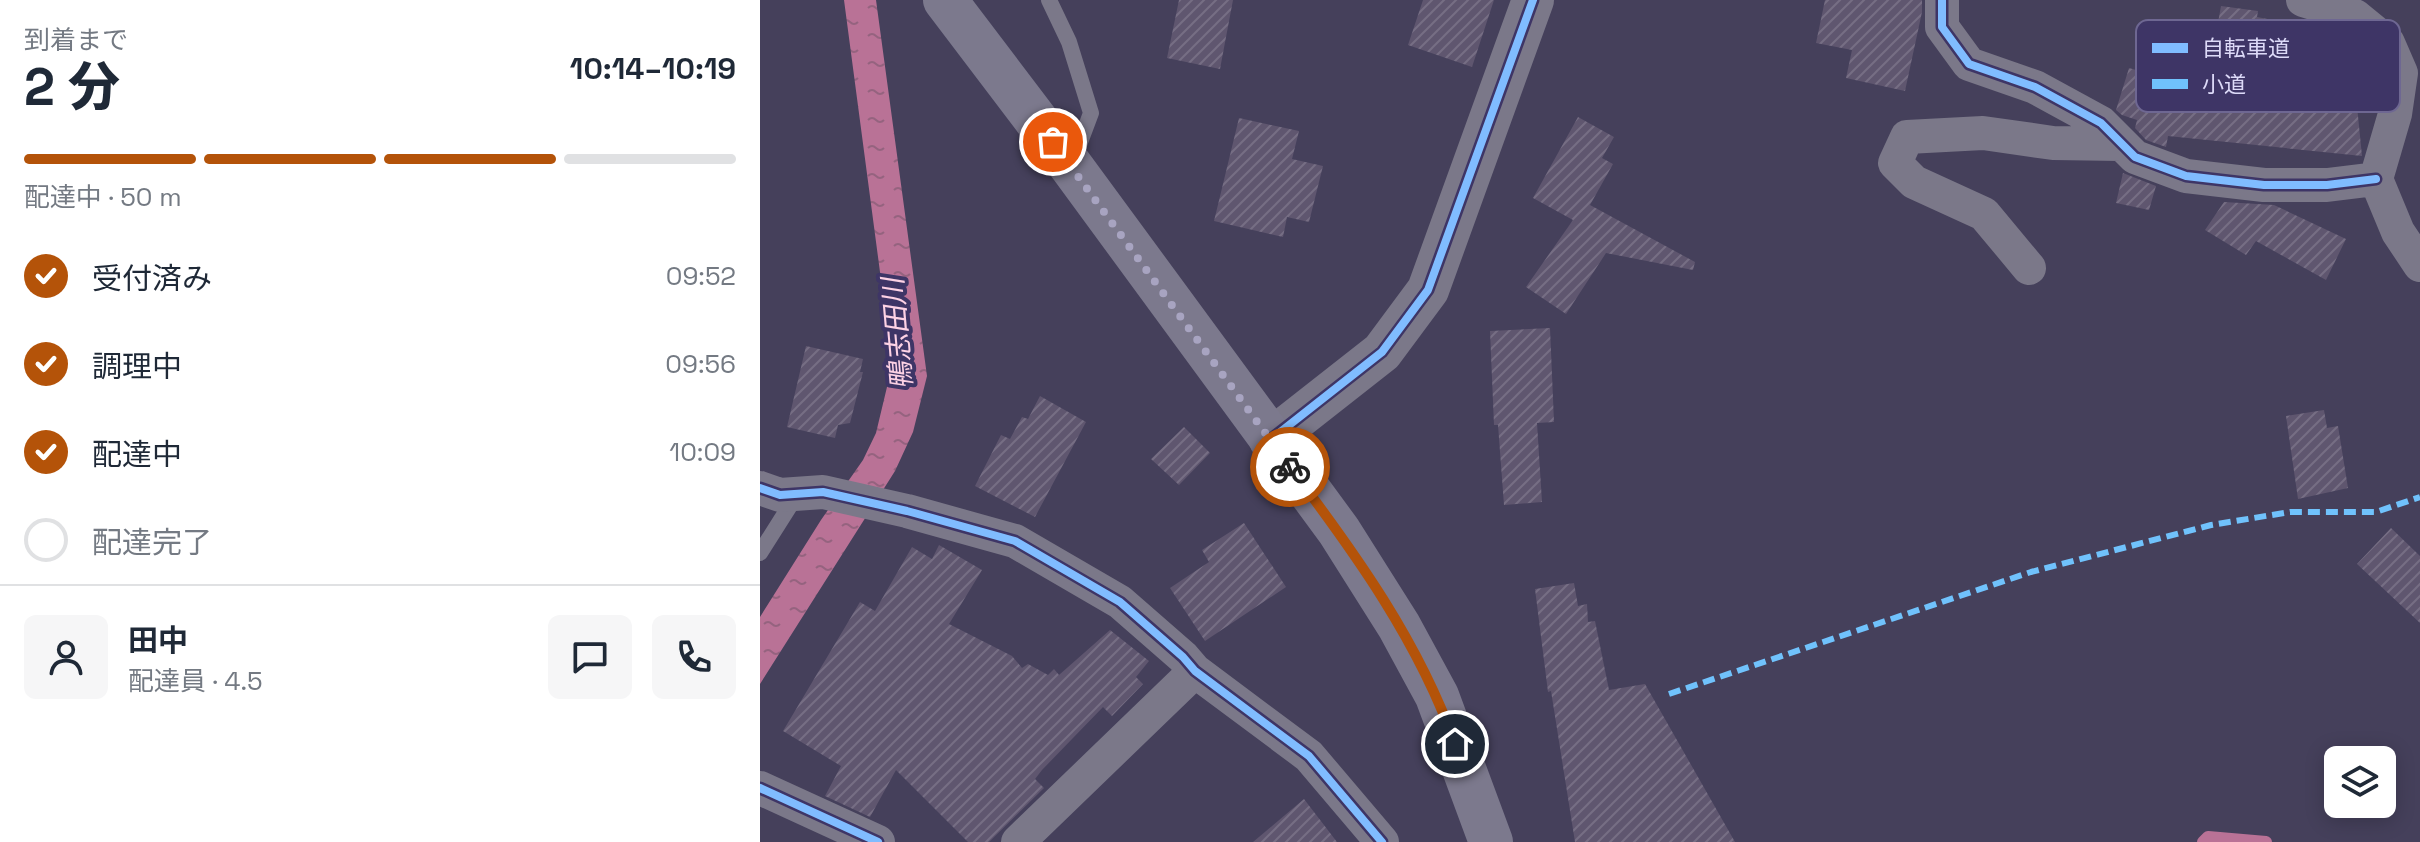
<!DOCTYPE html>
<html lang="ja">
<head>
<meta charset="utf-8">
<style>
  body { margin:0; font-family:"Space Grotesk","Noto Sans JP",sans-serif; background:#f6f6f7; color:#1f2937; height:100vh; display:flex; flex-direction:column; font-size:30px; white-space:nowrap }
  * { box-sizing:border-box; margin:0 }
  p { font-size:26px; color:#747a83 }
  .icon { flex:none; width:44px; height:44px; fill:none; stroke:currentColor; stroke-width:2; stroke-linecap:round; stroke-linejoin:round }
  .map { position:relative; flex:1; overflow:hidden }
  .sheet { display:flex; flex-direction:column; background:#fff; width:760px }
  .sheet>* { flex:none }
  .fabs { position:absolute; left:1564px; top:746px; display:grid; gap:16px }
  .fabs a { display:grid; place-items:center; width:72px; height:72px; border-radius:12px; background:#fff; box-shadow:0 4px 20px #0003; font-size:40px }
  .pin { position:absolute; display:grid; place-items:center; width:68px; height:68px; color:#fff; margin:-34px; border:4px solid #fff; border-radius:50%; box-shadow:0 2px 8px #0007 }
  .courier { position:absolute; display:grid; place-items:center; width:80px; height:80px; margin:-40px; border:6px solid #b45309; border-radius:50%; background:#fff; color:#222; box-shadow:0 2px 10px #0007 }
  .summary em { font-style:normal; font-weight:800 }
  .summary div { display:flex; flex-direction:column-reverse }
  .summary { display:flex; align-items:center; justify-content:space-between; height:136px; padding:0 24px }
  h1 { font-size:52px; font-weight:800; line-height:60px }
  .bar { display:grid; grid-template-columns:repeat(4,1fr); gap:12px 8px; align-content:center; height:96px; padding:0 24px }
  .bar i { height:10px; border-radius:6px; background:#e0e1e3 }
  .bar .on { background:#b45309 }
  .bar p { grid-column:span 4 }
  .line { display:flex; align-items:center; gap:20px; padding:0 24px; border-top:2px solid #e0e1e3 }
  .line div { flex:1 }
  .round { display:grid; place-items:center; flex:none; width:84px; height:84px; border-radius:12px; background:#f6f6f7 }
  ol { padding:0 24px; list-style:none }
  li { display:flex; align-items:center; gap:24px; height:88px }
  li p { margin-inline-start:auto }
  li .icon { padding:8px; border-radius:50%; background:#b45309; color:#fff; stroke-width:4 }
  li:last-child { color:#747a83 }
  li i { width:44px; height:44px; border:4px solid #e0e1e3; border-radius:50% }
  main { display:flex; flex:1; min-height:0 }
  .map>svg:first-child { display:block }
  .water { fill:url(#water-ripples) }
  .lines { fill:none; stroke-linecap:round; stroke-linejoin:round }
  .stream { stroke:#b97296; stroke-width:12 }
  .building { fill:url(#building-hatch) }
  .service { stroke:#7b7889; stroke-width:16 }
  .minor { stroke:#7b7889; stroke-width:34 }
  .tertiary { stroke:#7b7889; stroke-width:42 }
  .primary { stroke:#7c798d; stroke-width:44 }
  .quiet { stroke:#70c2fc; stroke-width:6; stroke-dasharray:12 6; stroke-linecap:butt }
  .cycleway-casing { stroke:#3e3566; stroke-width:13 }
  .cycleway { stroke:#80bcff; stroke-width:8 }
  .done { stroke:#a8a4c1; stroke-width:8; stroke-dasharray:0 14.4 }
  .route { stroke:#b45309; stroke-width:10 }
  .labels { text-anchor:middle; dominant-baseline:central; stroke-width:8; stroke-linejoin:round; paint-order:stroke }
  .water-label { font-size:28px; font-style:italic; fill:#fdd2e5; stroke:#3e3566 }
  .key { fill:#3e3566; stroke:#6e6792; stroke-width:2 }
  .key-label { font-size:22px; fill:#dddaf8 }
</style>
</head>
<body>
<main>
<section class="sheet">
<div class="summary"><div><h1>2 分</h1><p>到着まで</p></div><em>10:14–10:19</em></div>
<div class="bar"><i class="on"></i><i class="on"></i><i class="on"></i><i></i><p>配達中 · 50 m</p></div>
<ol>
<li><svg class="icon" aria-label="check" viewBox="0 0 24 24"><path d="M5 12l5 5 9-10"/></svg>受付済み<p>09:52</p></li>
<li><svg class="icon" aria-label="check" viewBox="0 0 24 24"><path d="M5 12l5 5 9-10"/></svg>調理中<p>09:56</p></li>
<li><svg class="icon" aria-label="check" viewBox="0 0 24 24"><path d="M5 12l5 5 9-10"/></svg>配達中<p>10:09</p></li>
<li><i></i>配達完了</li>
</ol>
<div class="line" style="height:144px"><a class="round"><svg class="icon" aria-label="person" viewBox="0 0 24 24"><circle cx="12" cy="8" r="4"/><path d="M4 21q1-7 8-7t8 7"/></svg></a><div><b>田中</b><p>配達員 · 4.5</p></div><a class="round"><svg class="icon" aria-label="chat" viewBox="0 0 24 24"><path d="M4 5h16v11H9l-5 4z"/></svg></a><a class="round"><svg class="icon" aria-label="phone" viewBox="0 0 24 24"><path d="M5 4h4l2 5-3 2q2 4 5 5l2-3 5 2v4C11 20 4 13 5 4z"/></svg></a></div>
</section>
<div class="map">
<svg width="1660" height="842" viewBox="0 0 1660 842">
  <defs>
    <pattern id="water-ripples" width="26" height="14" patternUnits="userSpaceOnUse" patternTransform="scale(2)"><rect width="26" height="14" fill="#b97296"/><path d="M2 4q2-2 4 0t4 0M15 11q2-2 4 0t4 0" fill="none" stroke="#95637f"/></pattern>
    <pattern id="building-hatch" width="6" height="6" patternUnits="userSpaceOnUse" patternTransform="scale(2)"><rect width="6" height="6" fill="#5f566f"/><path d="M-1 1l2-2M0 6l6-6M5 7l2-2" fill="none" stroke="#766e84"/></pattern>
  </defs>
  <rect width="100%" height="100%" fill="#45405b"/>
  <path class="water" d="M 84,0 L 116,0 L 167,376 L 153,432 L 135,471 L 0,684 L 0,617 L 61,520 L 103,460 L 116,433 L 127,387 L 129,340 Z"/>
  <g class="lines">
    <path class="stream" d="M 1443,842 L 1448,837 L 1506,842"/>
  </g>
  <path class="building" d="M 419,0 L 473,0 L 460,69 L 407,58 Z
    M 663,0 L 734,0 L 712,67 L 648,45 Z
    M 1065,0 L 1162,0 L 1162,12 L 1145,91 L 1086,78 L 1092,50 L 1056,43 Z
    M 1461,6 L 1498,11 L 1497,17 L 1586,34 L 1612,55 L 1607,88 L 1595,86 L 1602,156 L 1408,136 L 1406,147 L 1386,140 L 1375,128 L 1377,120 L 1362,115 L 1356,110 L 1369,68 L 1446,90 Z
    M 818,117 L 854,137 L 842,158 L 853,164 L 830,205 L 935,262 L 933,270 L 846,253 L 806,314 L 766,287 L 813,220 L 773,198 Z
    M 479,118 L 539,131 L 532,159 L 563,166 L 549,222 L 527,217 L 523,237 L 454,221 Z
    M 1363,173 L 1396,186 L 1389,210 L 1356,203 Z
    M 1464,202 L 1514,205 L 1586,239 L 1566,280 L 1496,241 L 1486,255 L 1445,230 Z
    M 790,328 L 794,422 L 777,423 L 782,502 L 744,505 L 738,425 L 734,425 L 730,331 Z
    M 46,346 L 103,359 L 100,372 L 103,372 L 90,423 L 78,425 L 75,438 L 27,427 Z
    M 280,396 L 326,422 L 275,517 L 215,486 L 241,435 L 250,439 L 262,417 L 268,419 Z
    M 1564,410 L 1567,428 L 1578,426 L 1588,488 L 1538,499 L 1526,416 Z
    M 424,427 L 450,453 L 419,485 L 391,459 Z
    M 484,523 L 526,587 L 445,641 L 410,588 L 449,562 L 442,550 Z
    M 1631,528 L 1660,556 L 1660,623 L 1597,564 Z
    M 179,545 L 222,570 L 189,624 L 252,656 L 262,668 L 268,664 L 288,675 L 294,669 L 299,675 L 350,630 L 389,661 L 376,677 L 383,684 L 352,716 L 343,707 L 282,770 L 275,779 L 284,788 L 229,842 L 208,842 L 136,770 L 110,817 L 65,796 L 81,766 L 23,731 L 100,602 L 115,611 L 152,547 L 172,559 Z
    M 814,583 L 818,606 L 827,604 L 828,622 L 835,621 L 849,690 L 885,684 L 975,842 L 815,842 L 791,691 L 788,692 L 775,589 Z
    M 544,799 L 577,842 L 493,842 Z"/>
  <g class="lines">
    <path class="service" d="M 289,0 L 309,42 L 331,113 L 313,161
      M 0,553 L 38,493"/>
    <path class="minor" d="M 1182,0 L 1182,27 L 1209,64 L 1275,87 L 1341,123 L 1375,157 L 1426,176 L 1504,185 L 1567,185 L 1616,179
      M 1543,0 L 1595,16 L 1628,43 L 1641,73 L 1635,114 L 1616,179 L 1638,232 L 1660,265
      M 1269,268 L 1224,214 L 1154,182 L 1135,163 L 1147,137 L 1223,133 L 1293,143 L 1362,144
      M 0,488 L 20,495 L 63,492 L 147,511 L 255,541 L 360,602 L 423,657 L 435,671 L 549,756 L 622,842
      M 0,788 L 118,842
      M 258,842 L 435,671"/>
    <path class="tertiary" d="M 510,440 L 622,352 L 668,290 L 773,0"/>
    <path class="primary" d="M 185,0 L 311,166 L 579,531 L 639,626 L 677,696 L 731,842"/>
    <path class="quiet" d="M 909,694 L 1271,572 L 1451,525 L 1530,512 L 1616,512 L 1660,497"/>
    <defs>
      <path id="cycleway" d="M 1182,0 L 1182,27 L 1209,64 L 1275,87 L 1341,123 L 1375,157 L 1426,176 L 1504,185 L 1567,185 L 1616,179
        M 510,440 L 622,352 L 668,290 L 773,0
        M 0,488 L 20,495 L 63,492 L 147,511 L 255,541 L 360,602 L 423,657 L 435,671 L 549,756 L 622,842
        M 0,788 L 118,842"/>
    </defs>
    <use href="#cycleway" class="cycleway-casing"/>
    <use href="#cycleway" class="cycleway"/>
  </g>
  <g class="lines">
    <path class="done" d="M 293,142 L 530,467"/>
    <path class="route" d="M 530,467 C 595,553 659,642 695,744"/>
  </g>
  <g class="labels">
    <g class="water-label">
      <text transform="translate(137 334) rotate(-95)">鴨志田川</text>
    </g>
  </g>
  <rect x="1376" y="20" width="264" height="92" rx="12" class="key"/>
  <rect x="1392" y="43" width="36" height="10" fill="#80bcff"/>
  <rect x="1392" y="79" width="36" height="10" fill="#70c2fc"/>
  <g class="key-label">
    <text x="1442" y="56">自転車道</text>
    <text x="1442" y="92">小道</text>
  </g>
</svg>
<div class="fabs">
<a><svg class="icon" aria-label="layers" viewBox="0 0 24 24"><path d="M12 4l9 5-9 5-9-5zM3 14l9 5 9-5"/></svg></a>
</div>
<div class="pin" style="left:293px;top:142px;background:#ea580c"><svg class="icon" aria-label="bag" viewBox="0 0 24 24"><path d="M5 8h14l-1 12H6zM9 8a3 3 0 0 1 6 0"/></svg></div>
<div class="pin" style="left:695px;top:744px;background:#1f2937"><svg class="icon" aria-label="home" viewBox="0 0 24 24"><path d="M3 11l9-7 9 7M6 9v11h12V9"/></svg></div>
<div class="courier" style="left:530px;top:467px"><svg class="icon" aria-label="bike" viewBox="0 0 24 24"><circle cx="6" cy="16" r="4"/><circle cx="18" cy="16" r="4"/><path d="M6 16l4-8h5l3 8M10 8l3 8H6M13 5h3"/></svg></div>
</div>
</main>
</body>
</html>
